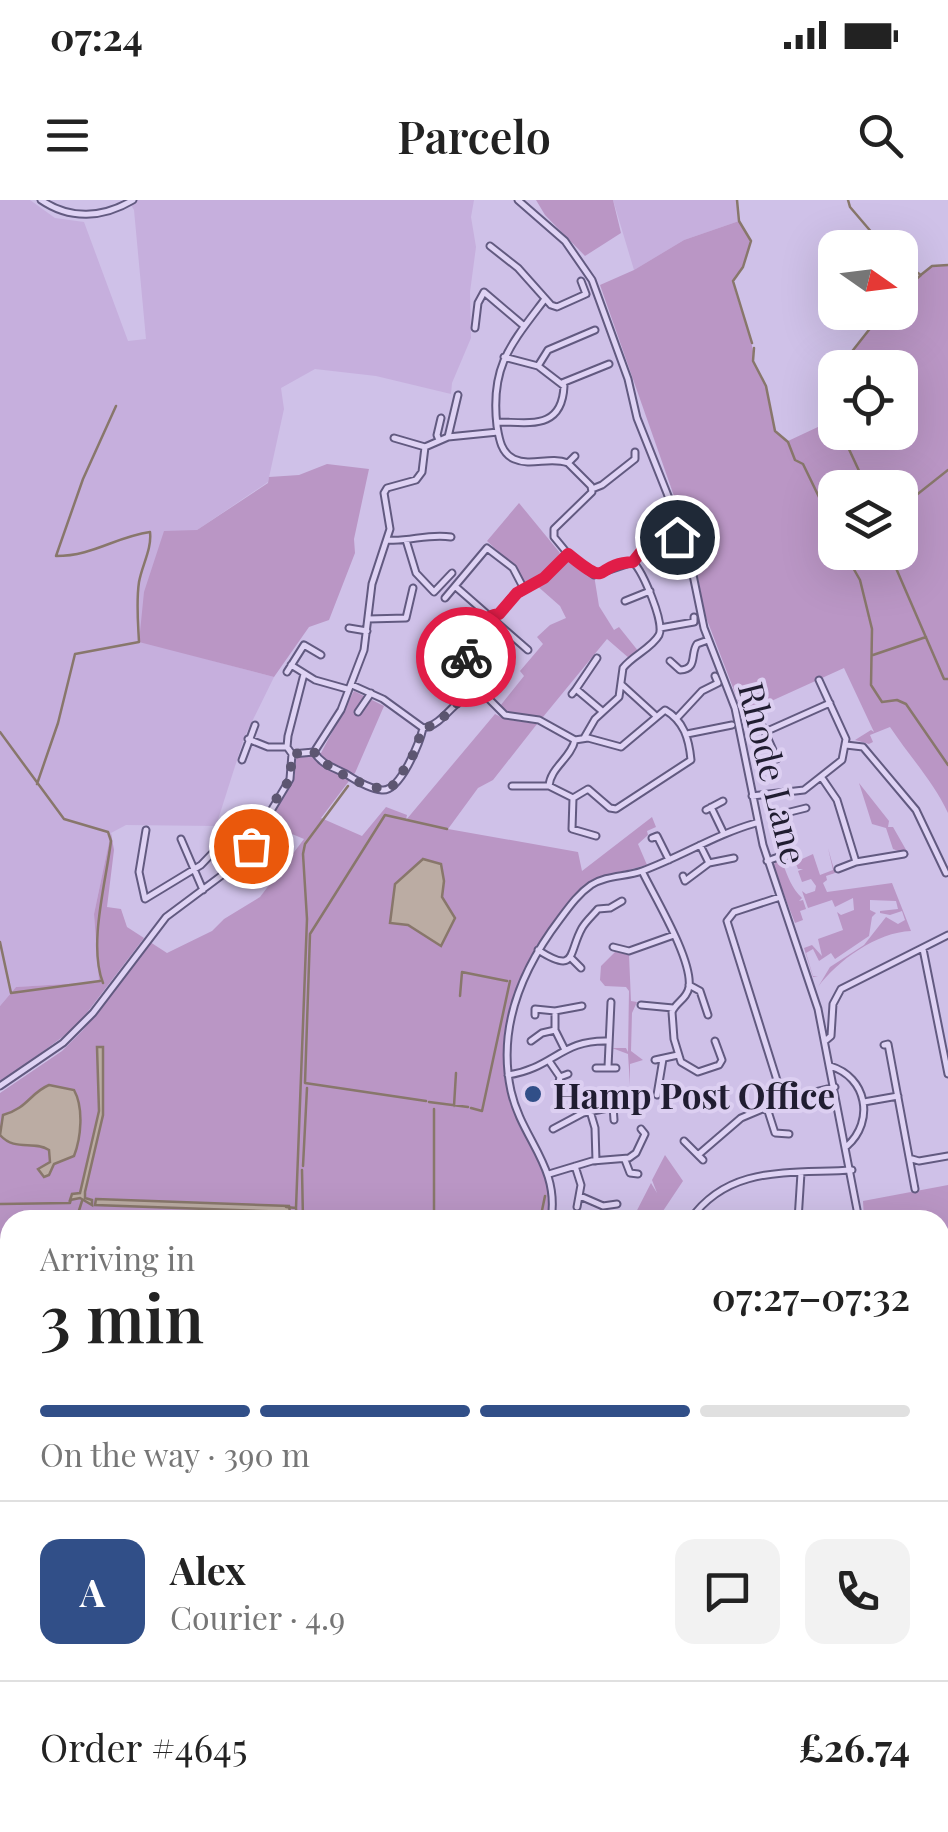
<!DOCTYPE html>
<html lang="en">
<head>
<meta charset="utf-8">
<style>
  body { margin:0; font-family:"Playfair Display",serif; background:#f2f2f2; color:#222; height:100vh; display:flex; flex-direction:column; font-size:38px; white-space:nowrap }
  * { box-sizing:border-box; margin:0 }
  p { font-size:32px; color:#767676 }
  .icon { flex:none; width:55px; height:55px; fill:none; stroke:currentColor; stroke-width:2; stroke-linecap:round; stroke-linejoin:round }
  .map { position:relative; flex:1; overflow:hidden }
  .drawer { position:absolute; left:0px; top:1010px; width:950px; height:622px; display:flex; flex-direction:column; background:#fff; border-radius:30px 30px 0 0; box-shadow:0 10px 40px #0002 }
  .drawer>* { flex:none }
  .needle { width:65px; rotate:104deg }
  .buttons { position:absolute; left:818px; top:30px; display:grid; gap:20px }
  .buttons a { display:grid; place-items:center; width:100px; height:100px; border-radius:20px; background:#fff; box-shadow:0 10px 40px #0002; font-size:50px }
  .pin { position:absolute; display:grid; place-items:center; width:85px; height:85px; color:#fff; margin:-42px; border:5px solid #fff; border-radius:50%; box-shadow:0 2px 10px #0007 }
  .courier { position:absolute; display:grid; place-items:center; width:100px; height:100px; margin:-50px; border:8px solid #e11d48; border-radius:50%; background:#fff; color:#222; box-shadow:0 2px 12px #0007 }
  .head em { font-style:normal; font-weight:600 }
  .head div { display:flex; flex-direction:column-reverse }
  .head { display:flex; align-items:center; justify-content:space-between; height:170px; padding:0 40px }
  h1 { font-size:65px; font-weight:600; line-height:75px }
  .bar { display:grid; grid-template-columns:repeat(4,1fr); gap:15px 10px; align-content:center; height:120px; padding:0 40px }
  .bar i { height:12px; border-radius:8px; background:#e0e0e0 }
  .bar .current { background:#314f88 }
  .bar p { grid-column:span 4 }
  .line { display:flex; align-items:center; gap:25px; padding:0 40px; border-top:2px solid #e0e0e0 }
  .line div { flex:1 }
  .round { display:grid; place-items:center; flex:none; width:105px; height:105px; border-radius:20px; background:#f2f2f2 }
  .status { display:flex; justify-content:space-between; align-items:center; height:70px; padding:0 50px; background:#fff; direction:ltr }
  .status svg { height:28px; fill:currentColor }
  header { display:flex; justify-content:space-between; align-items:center; height:130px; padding:0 40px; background:#fff; font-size:45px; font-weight:600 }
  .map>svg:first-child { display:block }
  .farmland { fill:#c6afdd }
  .green { fill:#ba96c5; fill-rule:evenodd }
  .water { fill:#bbaca3; stroke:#88776b; stroke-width:2.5 }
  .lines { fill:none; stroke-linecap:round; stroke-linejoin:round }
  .stream { stroke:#88776b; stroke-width:2.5 }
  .street-casing { stroke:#625a80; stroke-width:9 }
  .primary-casing { stroke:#322e4e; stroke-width:12 }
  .street { stroke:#dfd3f4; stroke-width:5 }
  .primary { stroke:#b79ce8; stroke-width:9 }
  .done { stroke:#5d5671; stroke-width:10; stroke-dasharray:0 18 }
  .route { stroke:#e11d48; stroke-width:12 }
  .poi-dot { fill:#314f88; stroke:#dccff1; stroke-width:4 }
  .labels { text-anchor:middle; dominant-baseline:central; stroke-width:8; stroke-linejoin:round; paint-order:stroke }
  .street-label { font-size:35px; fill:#201d31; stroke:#dccff1 }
  .poi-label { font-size:35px; font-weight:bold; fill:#201d31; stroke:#dccff1; text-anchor:start }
</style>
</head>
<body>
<div class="status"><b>07:24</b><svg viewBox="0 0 49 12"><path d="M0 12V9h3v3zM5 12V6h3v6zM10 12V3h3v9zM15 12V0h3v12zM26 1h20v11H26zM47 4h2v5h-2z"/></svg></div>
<header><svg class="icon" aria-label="menu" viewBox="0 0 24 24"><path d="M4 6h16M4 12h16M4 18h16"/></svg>Parcelo<svg class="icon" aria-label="search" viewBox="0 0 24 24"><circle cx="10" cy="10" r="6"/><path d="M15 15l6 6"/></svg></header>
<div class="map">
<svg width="948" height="1632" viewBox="0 0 948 1632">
  <rect width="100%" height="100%" fill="#cfc1e8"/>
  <path class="farmland" d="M 0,0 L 30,0 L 55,18 L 84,22 L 128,141 L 146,139 L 134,10 L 128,0 L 474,0 L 471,17 L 476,47 L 470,92 L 471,138 L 452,183 L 451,194 L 376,176 L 315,169 L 281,188 L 284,209 L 268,282 L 197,330 L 169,449 L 274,477 L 244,538 L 216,626 L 126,625 L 111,633 L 94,714 L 99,782 L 16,787 L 0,806 Z
    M 613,0 L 737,0 L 739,21 L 684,40 L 634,70 Z"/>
  <path class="green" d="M 536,0 L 613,0 L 621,33 L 585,56 L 545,15 Z
    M 739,21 L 751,41 L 743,67 L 733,81 C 736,102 757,146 753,161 L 766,186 L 775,231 L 788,241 L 835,219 L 835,232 L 900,232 L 900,168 L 839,167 L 883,113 L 900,112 L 900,93 L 932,66 L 948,65 L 948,613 C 933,581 910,557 890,527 L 870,535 L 873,542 L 869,544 L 855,540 L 871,530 L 874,532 L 844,468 L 743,514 L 704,412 L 694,353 L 600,85 L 634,70 L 684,40 ZM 835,288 L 900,288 L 900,352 L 835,352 Z
    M 327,264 L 369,269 L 354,339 L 355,353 L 329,420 L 309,427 L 274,477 L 139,442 L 144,392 L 164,331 L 197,330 L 268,283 L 269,277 L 299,275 Z
    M 519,303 L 560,353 L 545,374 L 524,386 L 515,367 L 487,341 Z
    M 568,354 L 594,375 L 599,406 L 614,430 L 619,427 L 639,452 L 630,459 L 607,439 L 543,517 L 507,512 L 500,506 L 524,476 L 520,471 L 543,444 L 537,437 L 550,425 L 566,418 L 560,406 L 535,384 Z
    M 354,491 L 384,506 L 355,573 L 321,618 L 362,636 L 386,607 L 407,615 L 406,620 L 495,514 L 505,519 L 537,524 L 493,580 L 478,588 L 448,629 L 578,652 L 582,671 L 652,617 L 656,627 L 647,631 L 648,635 L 638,644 L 647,665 C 627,671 606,673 589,684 C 574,694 563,710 553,724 C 519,771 489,838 511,897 C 526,939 555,973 548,1020 L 10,1020 L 10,1107 L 0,1101 L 0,893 L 62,851 L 83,830 L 150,742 L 167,753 L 212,731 L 224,719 L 260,697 L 304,639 L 268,624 L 295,575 L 293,557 L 321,553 Z
    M 859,583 L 889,621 L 888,627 L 893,627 L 909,655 L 893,649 L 886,628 L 872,624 Z
    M 111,633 L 114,650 L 107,707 L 121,709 L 127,727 L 144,738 L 76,827 L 0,883 L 0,806 L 16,787 L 99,782 L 94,714 Z
    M 788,639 L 796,656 L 802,659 L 813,654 L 820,675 L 833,670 L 828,648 L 835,673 L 826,676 L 827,680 L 823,683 L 827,692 L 892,683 L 911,731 C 877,732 837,761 818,787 L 830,767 L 864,745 L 886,717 L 898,724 L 905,720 L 902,711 L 890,715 L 880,713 L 880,711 L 898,709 L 896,701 L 870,700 L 870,710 L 876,713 L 872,717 L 869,736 L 835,759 L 831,753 L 819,761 L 813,749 L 806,753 L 813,776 L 818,777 L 813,777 L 804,748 L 812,745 L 822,756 L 818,739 L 843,730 L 837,712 L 841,715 L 854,710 L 853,698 L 835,707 L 832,700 L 808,708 L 802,691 L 806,694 L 815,691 L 816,686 L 811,679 L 802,682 L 798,671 L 803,669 L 798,669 L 794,659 L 787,658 L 792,652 L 790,644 L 780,647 L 779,642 Z
    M 777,660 L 785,660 L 783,664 C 788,677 791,687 802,698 L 799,701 L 803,700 L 806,709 L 800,711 L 803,720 L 795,723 L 773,666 Z
    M 615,752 L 629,755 L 631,801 L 637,802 L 632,813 L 631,851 L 643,860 L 630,864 L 630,885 L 628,854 L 612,848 L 626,848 L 628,852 L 629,791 L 626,787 L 605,786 L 600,780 L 601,766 Z
    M 665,955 L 683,981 L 657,1020 L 632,1020 L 651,983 L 657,993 L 652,980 Z
    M 948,985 L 948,1037 L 941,1038 L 944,1062 L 940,1062 L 940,1020 L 864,1020 L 863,1001 Z
    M 940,1159 L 942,1162 L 948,1162 L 948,1255 L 940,1237 Z
    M 482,1622 L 577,1623 L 578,1628 L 586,1632 L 466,1632 Z
    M 807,1622 L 906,1632 L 758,1632 Z"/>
  <path class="water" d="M 423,659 L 441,664 L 444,681 L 442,697 L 455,718 L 441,746 L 408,725 L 390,723 L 395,684 Z
    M 97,847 L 103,847 L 103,915 L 85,992 L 85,998 L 92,1000 L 92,1005 L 80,998 L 70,1000 L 72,994 L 80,993 L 99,911 Z
    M 49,885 L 74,890 C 84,908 81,938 74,956 L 54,964 L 49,975 L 44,977 L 38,969 L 50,962 L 49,950 C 33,940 15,952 0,935 L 3,915 C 28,908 30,893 49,885 Z
    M 96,999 L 289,1006 L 290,1012 L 95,1005 Z
    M 940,1620 L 948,1620 L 948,1632 L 906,1632 L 809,1623 Z"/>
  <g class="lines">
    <path class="stream" d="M 737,0 L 739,21 L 751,41 L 743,67 L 733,81 L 752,143
      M 848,0 L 850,7 L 885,48
      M 900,61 L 921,75 L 900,93
      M 922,74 L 932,66 L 948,65
      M 754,148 L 753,161 L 766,186 L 775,231 L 788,242 L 795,260 L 803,264 L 835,330
      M 839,168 L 883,112
      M 835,173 L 829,188 L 835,219
      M 841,232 L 867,288
      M 850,288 L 863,281
      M 823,300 L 835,294
      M 900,308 L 948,270
      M 844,352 L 860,380 L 872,429 L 871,485 L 882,502 L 897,500 L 906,504 L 948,565
      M 889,352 L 944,479 L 948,479
      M 873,455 L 926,437
      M 0,532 L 64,619 L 108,632 L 111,641 C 106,682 88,745 103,783
      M 37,584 L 58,523 L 75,454 L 139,442 C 138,422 136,402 139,382 C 142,365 152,349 150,332 C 115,337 93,356 56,356 L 83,279 L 116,206
      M 0,742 L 11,793 L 100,781
      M 460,796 L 462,772 L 507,781
      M 426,901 L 305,883 L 310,734 L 385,615 L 447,629
      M 429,902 L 468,907
      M 454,906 L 456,873
      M 471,908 L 482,911 L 510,781
      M 303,966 L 307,888
      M 302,970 L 303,1020
      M 0,1004 L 70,1003 L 71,999
      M 286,1007 L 296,1008 L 297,1020
      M 296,1008 L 307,719 L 303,654 L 305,644 L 348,586
      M 76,1020 L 82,1001
      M 434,1020 L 434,909
      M 540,1020 L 545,996
      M 0,1098 L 10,1103
      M 0,1606 L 10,1622
      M 451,1622 L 452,1626
      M 461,1623 L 461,1622
      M 11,1624 L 17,1632"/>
    <defs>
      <path id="street" d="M 41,0 C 70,20 103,18 133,0
        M 518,0 L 565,41 L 592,80 L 628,179 L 637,218 L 686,341 L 704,428 L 735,508 L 763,645 L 818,809 L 859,1020
        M 490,46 L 518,68 L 551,105 L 557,107 L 586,94 L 581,81
        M 545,99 C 511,144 490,166 497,226 C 499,238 501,253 514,259 C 532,267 549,256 568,263
        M 475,128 L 478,103 L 484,92 L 524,126
        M 538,166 L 548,150 L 595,130
        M 562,183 L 609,164
        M 497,222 C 528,222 562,231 564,186 L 538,166 L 504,157
        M 448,237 L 458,195
        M 394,238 L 425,247
        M 439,240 L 437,235 L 441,218
        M 575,256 L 568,263 L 591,286 L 592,292 L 554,329 L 554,337 L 568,354 L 594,375 L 633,362 C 643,372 665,423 659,435 C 652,448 632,456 623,468 L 619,497 L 595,519 L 584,538
        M 592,289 L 602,285 L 635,259 L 635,252
        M 388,340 C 409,342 429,333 451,337
        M 406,340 L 416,373 L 434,392 L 452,373
        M 633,362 L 644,346 L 672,330 L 677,337
        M 456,387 L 528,450
        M 445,398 L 487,348 L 513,368 L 524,389
        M 625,401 L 650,391
        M 368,419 L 406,418 L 413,388
        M 349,428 L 367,431
        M 660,428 L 694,422 L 694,417
        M 670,461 L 680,470 C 698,469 690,454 697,444 L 708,440
        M 291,465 L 315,480 L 347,489
        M 287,472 L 304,445 L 321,455
        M 621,484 L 655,515
        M 352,485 L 383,499 L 423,528 C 443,525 454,500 473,492 L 485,495 L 505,515 L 539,520 L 575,540
        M 576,489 L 597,458
        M 473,492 L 475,470 L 462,453 C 463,437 482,417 499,414 L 511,398 L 544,378 L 568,354
        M 572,494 L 576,489 L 602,511
        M 358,512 L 371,493
        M 676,519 L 702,491 L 718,483 L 715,476
        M 760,521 L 777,559
        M 765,532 L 830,503
        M 687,534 L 732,525
        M 248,539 L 268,547 L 287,547
        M 846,545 L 863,547 L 916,610 L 946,673
        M 314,552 C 322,565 333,567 346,574 C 355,580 371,589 382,590 C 400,592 420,542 423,528
        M 292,554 L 287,547 L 288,536 L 304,474
        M 242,560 L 255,525
        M 822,578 L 837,600 L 856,662
        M 512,586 L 549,586 L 573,598 L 588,589 L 610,608 L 616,609 L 691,560 C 689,539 684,521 665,510 L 621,547 L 588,538 L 575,540
        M 549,586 C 550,568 571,558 575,540
        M 752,596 L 804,590 L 842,560 L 846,539 L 819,480
        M 573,598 L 572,629 L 596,636
        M 711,607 L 724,634
        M 706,610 L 723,601
        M 786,613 L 806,608
        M 146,630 L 139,672 L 145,699 L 201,665 L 224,641
        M 652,638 L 657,636 L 669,660
        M 181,639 L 203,690
        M 767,661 L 784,655 L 785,658
        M 709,663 L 734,658
        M 838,669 L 856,662 L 904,654
        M 642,671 C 654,696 693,760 689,787 C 687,799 676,802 672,812 L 674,839 L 681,862 L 698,872 L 719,865 L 722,860 L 715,841
        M 683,676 L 685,681 L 709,663 L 700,645
        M 780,697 L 734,712 L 727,721 L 781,893 L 786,899
        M 613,747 L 629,751 L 674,735
        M 923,749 L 948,874
        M 538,750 C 577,775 568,753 582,728 C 586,721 593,715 598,709 L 610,708 L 622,701
        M 570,757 L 581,768
        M 689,785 L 700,791 L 708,815
        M 641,805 L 673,808
        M 555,811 L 555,830 L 565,850
        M 535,815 L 535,809 L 555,811 L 582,806
        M 531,841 L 542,833 L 555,830
        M 825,841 L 831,836 L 833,804 L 841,789 L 948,735
        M 884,845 L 888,844 L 915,989
        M 655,860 L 678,855
        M 549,861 L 560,877
        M 830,866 C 867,877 875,921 847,946
        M 608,867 L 611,802
        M 596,868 L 616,868
        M 508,875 C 554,868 561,839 609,841
        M 559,882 L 560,877 L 568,874
        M 0,886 L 63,843 L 93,813 L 166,717 L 241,661 L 290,579 L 292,554 L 314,552 L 341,510 L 364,450 L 372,384 L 390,329 L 384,293 L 387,288 L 416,280 L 422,272 L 425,247 L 448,237 L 498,232
        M 657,895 L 663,859
        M 864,902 L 898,896
        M 613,906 L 614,920
        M 767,908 L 775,933 L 789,934
        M 590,911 L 595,928 L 596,961
        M 553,929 L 583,913 L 623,905
        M 684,941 L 703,960
        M 698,955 L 741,918 L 786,899 L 835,887
        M 912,959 L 919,961 L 948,956
        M 625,960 L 630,973 L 638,974
        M 575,966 L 581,985 L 577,1007
        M 549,974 L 592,961 L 629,958 L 636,953 L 645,934 L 641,929
        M 580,996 L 603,1006 L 617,1004
        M 551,1020 C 560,966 522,940 511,891 C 497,827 522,769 560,719 C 569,707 578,694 591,685 C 607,675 625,677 642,671 C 681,657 716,634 756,623
        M 690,1020 C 729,964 791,974 852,970
        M 798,1020 L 801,973
        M 0,1129 L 8,1118 L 5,1108
        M 0,1210 L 10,1218
        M 0,1243 L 10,1231
        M 940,1274 L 948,1273
        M 0,1295 L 10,1297
        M 0,1332 L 10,1311
        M 940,1368 L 948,1366
        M 0,1379 L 10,1386
        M 0,1445 L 10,1445
        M 0,1529 L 10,1526
        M 0,1600 L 10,1614
        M 16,1622 L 24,1632
        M 160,1622 L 166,1632
        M 624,1622 L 627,1632
        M 229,1632 L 232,1622"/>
      <path id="primary" d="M 940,1472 L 948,1472
        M 0,1502 L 10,1502"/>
    </defs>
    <use href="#street" class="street-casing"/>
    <use href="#primary" class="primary-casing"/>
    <use href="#street" class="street"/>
    <use href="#primary" class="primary"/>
  </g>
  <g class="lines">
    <path class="done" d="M 251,646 L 266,614 L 290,579 L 292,554 L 314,552 C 324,568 373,593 391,588 L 411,560 L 423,528 C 443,526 454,500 473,492 L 474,470 L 466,457"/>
    <path class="route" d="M 466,457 L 461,446 C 472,433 480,417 499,414 L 517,393 L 544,378 L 568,354 C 613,391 591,364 633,362 L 649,342 L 672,330 L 677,337"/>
  </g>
  <circle class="poi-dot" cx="533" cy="894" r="10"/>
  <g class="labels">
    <g class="street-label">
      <text transform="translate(774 573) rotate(76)">Rhode Lane</text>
    </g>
    <g class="poi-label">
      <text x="553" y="894">Hamp Post Office</text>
    </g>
  </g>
</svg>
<div class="buttons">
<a><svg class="needle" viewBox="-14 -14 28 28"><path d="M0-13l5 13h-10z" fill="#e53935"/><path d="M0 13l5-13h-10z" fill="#767676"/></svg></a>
<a><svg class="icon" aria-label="locate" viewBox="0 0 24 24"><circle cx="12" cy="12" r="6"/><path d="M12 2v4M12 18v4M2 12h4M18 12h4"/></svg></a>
<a><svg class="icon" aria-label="layers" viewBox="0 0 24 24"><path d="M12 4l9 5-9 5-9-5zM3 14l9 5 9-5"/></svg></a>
</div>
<div class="pin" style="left:251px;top:646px;background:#ea580c"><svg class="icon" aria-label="bag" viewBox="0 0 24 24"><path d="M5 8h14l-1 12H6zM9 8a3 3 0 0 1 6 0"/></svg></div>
<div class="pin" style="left:677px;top:337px;background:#1f2937"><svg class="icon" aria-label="home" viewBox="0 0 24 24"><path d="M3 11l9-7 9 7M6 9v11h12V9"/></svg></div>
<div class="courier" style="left:466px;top:457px"><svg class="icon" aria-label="bike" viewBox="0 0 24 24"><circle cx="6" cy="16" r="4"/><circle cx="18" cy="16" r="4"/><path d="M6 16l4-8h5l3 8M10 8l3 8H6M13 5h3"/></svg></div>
<section class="drawer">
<div class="head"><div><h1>3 min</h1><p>Arriving in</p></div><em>07:27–07:32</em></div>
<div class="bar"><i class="current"></i><i class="current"></i><i class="current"></i><i></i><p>On the way · 390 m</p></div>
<div class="line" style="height:180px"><b class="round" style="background:#314f88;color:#fff">A</b><div><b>Alex</b><p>Courier · 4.9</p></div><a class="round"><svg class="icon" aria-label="chat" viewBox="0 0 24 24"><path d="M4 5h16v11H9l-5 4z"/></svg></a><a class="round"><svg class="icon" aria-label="phone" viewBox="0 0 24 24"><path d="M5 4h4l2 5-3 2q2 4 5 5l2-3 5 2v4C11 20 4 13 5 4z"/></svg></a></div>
<div class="line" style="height:130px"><div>Order #4645</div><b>£26.74</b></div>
</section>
</div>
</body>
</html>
